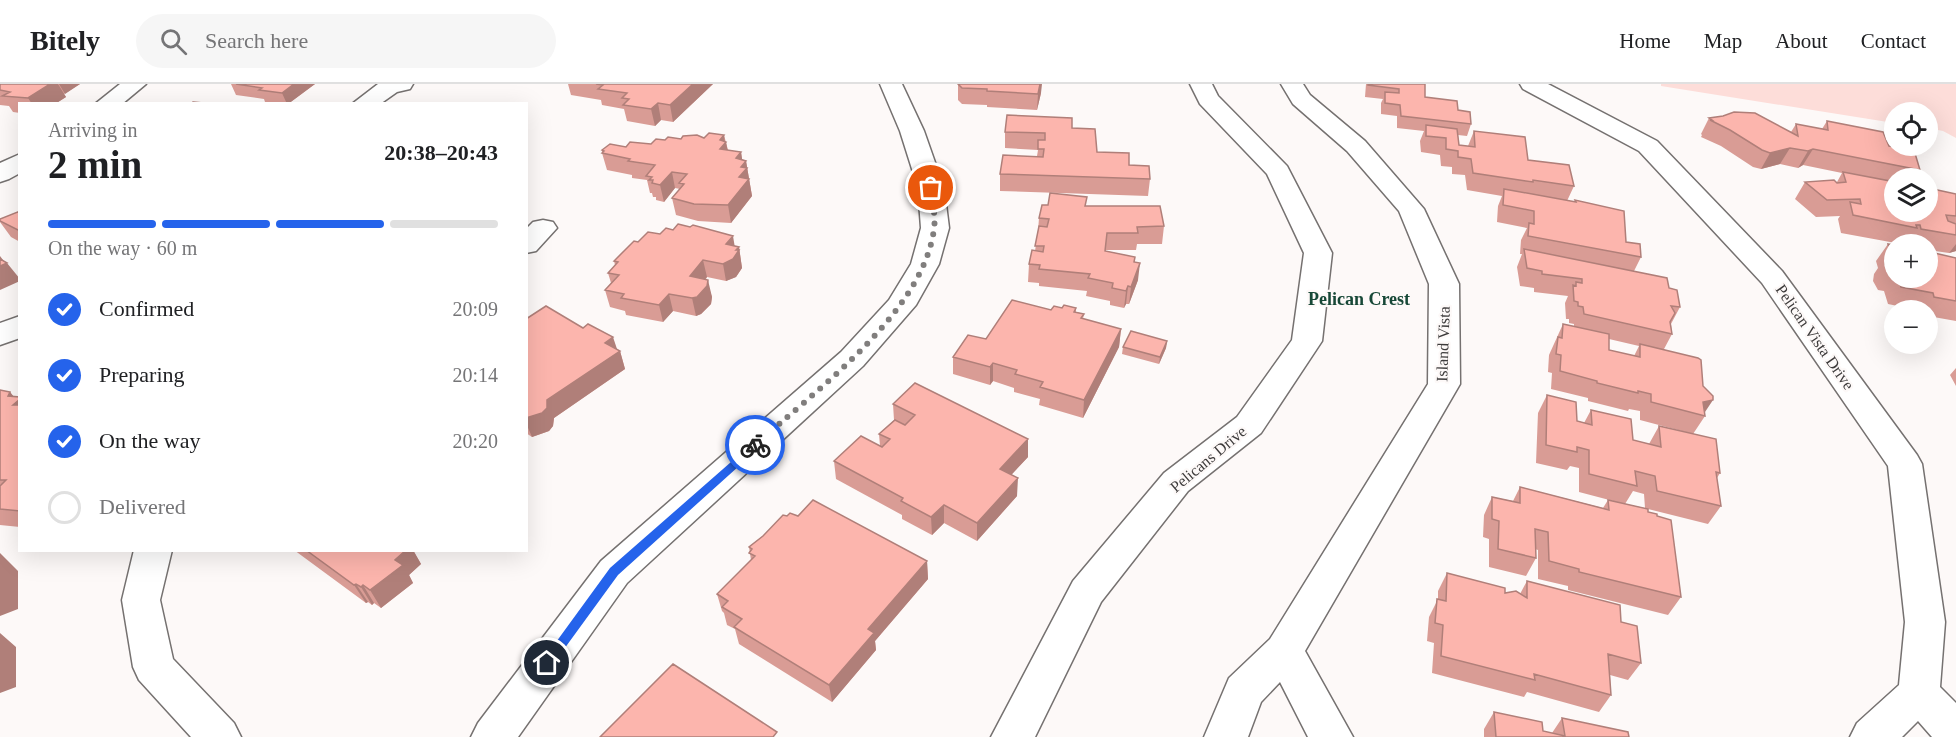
<!DOCTYPE html>
<html lang="en">
<head>
<meta charset="utf-8">
<style>
  body { margin:0; font-family:Georgia,serif; background:#f6f6f6; color:#202124; height:100vh; display:flex; flex-direction:column; font-size:22px; white-space:nowrap }
  * { box-sizing:border-box; margin:0 }
  p { font-size:20px; color:#757577 }
  .icon { flex:none; width:33px; height:33px; fill:none; stroke:currentColor; stroke-width:2; stroke-linecap:round; stroke-linejoin:round }
  .map { position:relative; flex:1; overflow:hidden }
  .panel { position:absolute; left:18px; top:18px; width:510px; height:450px; display:flex; flex-direction:column; background:#fff; border-radius:0px; box-shadow:0 6px 24px #0002 }
  .panel>* { flex:none }
  .controls { position:absolute; left:1884px; top:18px; display:grid; gap:12px }
  .controls a { display:grid; place-items:center; width:54px; height:54px; border-radius:50%; background:#fff; box-shadow:0 6px 24px #0002; font-size:30px }
  .pin { position:absolute; display:grid; place-items:center; width:51px; height:51px; color:#fff; margin:-26px; border:3px solid #fff; border-radius:50%; box-shadow:0 2px 6px #0007 }
  .courier { position:absolute; display:grid; place-items:center; width:60px; height:60px; margin:-30px; border:4px solid #2563eb; border-radius:50%; background:#fff; color:#222; box-shadow:0 2px 8px #0007 }
  .overview em { font-style:normal; font-weight:700 }
  .overview div { display:flex; flex-direction:column-reverse }
  .overview { display:flex; align-items:center; justify-content:space-between; height:102px; padding:0 30px }
  h1 { font-size:39px; font-weight:700; line-height:45px }
  .bar { display:grid; grid-template-columns:repeat(4,1fr); gap:9px 6px; align-content:center; height:72px; padding:0 30px }
  .bar i { height:8px; border-radius:4px; background:#e0e0e0 }
  .bar .current { background:#2563eb }
  .bar p { grid-column:span 4 }
  ol { padding:0 30px; list-style:none }
  li { display:flex; align-items:center; gap:18px; height:66px }
  li p { margin-inline-start:auto }
  li .icon { padding:6px; border-radius:50%; background:#2563eb; color:#fff; stroke-width:4 }
  li:last-child { color:#757577 }
  li i { width:33px; height:33px; border:3px solid #e0e0e0; border-radius:50% }
  header { display:flex; align-items:center; gap:36px; box-sizing:border-box; height:84px; padding:0 30px; background:#fff; border-bottom:2px solid #e0e0e0 }
  header strong { font-size:28px }
  nav { display:flex; gap:33px; margin-inline-start:auto; font-size:21px }
  .search { width:420px; height:54px; background:#f6f6f6; display:flex; align-items:center; gap:15px; box-sizing:border-box; padding:0 21px; border-radius:33px; color:#757577; font-size:22px }
  .map>svg:first-child { display:block }
  .green { fill:#fdddd9 }
  .lines { fill:none; stroke-linecap:round; stroke-linejoin:round }
  .minor-casing { stroke:#757170; stroke-width:3 }
  .minor { fill:#fff; fill-rule:evenodd }
  .wall { fill:#d99c95; fill-rule:evenodd }
  .shaded-wall { fill:#b07f79 }
  .building { fill:#fcb5ad; stroke:#b07f79; stroke-width:1.5 }
  .route { fill:#2563eb }
  .done { stroke:#807e7d; stroke-width:6; stroke-dasharray:0 10.8 }
  .labels { text-anchor:middle; dominant-baseline:central; stroke-width:4.5; stroke-linejoin:round; paint-order:stroke }
  .street-label { font-size:16px; fill:#3d3b3b; stroke:#fdf9f8 }
  .neighbourhood-label { font-size:18px; font-weight:bold; fill:#174837; stroke:#fdf9f8 }
</style>
</head>
<body>
<header>
<strong>Bitely</strong>
<div class="search"><svg class="icon" aria-label="search" viewBox="0 0 24 24"><circle cx="10" cy="10" r="6"/><path d="M15 15l6 6"/></svg>Search here</div>
<nav><a>Home</a><a>Map</a><a>About</a><a>Contact</a></nav>
</header>
<div class="map">
<svg width="1956" height="653" viewBox="0 0 1956 653">
  <rect width="100%" height="100%" fill="#fdf9f8"/>
  <path class="green" d="M 1661,0 L 1956,0 L 1956,54 L 1943,47 L 1928,44 L 1928,28 L 1894,28 L 1894,39 L 1661,2 Z"/>
  <g class="lines">
    <defs>
      <path id="minor" d="M 120,0 L 146,0 L 122,20 L 95,20 Z
        M 378,0 L 413,0 L 410,5 L 397,8 L 380,20 L 352,20 Z
        M 880,0 L 902,0 L 924,47 L 944,104 L 949,144 L 939,180 L 916,221 L 863,282 L 627,499 L 518,653 L 471,653 L 478,639 L 601,477 L 841,268 L 889,216 L 911,180 L 921,144 L 918,104 L 900,47 Z
        M 1190,0 L 1212,0 L 1218,12 L 1287,82 L 1332,169 L 1322,257 L 1261,349 L 1188,407 L 1101,518 L 1035,653 L 991,653 L 1073,497 L 1164,389 L 1237,333 L 1292,256 L 1304,169 L 1267,90 L 1200,20 Z
        M 1281,0 L 1303,0 L 1310,11 L 1365,57 L 1424,125 L 1459,200 L 1460,300 L 1305,567 L 1353,653 L 1308,653 L 1280,598 L 1261,618 L 1248,653 L 1204,653 L 1229,594 L 1270,555 L 1428,300 L 1429,200 L 1399,127 L 1347,67 L 1293,20 Z
        M 1520,0 L 1548,0 L 1657,57 L 1782,187 L 1917,371 L 1922,380 L 1945,538 L 1940,603 L 1956,619 L 1956,653 L 1932,653 L 1918,637 L 1902,653 L 1850,653 L 1857,639 L 1899,601 L 1905,538 L 1888,382 L 1762,199 L 1639,67 L 1523,5 Z
        M 20,70 L 20,89 L 9,95 L 0,98 L 0,79 Z
        M 543,136 L 553,138 L 557,144 L 536,167 L 526,169 L 526,145 L 533,138 Z
        M 20,232 L 20,254 L 0,261 L 0,239 Z
        M 134,466 L 172,466 L 160,516 L 173,575 L 234,639 L 241,653 L 191,653 L 139,596 L 133,583 L 122,516 Z"/>
    </defs>
    <use href="#minor" class="minor-casing"/>
    <use href="#minor" class="minor"/>
  </g>
  <path class="wall" d="M 0,0 L 80,0 L 64,10 L 66,13 L 55,20 L 20,20 L 20,29 L 13,28 L 9,22 L 0,21 Z
    M 231,0 L 315,0 L 288,20 L 265,18 L 264,15 L 236,11 Z
    M 568,0 L 713,0 L 673,38 L 661,36 L 655,42 L 627,37 L 624,25 L 602,21 L 601,16 L 571,11 Z
    M 958,0 L 1041,9 L 1037,26 L 987,23 L 987,21 L 962,20 L 958,16 Z
    M 1366,0 L 1425,0 L 1425,13 L 1458,26 L 1471,40 L 1467,52 L 1458,51 L 1459,61 L 1468,62 L 1474,47 L 1574,102 L 1567,117 L 1574,118 L 1575,116 L 1626,158 L 1641,173 L 1634,187 L 1669,204 L 1680,223 L 1671,240 L 1672,250 L 1664,265 L 1704,329 L 1705,332 L 1693,350 L 1640,336 L 1640,327 L 1629,325 L 1628,327 L 1588,317 L 1588,314 L 1551,305 L 1552,289 L 1548,288 L 1549,271 L 1563,240 L 1574,242 L 1574,240 L 1569,239 L 1569,235 L 1566,235 L 1565,219 L 1568,212 L 1534,208 L 1534,204 L 1520,202 L 1517,183 L 1522,170 L 1520,170 L 1521,156 L 1527,144 L 1497,138 L 1498,122 L 1502,112 L 1467,106 L 1465,91 L 1452,90 L 1452,83 L 1441,82 L 1440,71 L 1421,68 L 1420,57 L 1424,47 L 1397,44 L 1397,32 L 1381,30 L 1381,19 L 1383,15 L 1365,13 ZM 1609,255 L 1639,262 L 1634,272 L 1609,266 Z
    M 1709,34 L 1791,48 L 1796,40 L 1822,45 L 1827,37 L 1889,62 L 1920,86 L 1914,94 L 1894,94 L 1894,128 L 1956,110 L 1956,167 L 1949,169 L 1928,166 L 1928,160 L 1908,160 L 1906,158 L 1905,160 L 1901,160 L 1841,149 L 1838,135 L 1840,132 L 1816,133 L 1795,115 L 1805,98 L 1837,98 L 1842,89 L 1803,81 L 1798,84 L 1780,80 L 1761,85 L 1753,83 L 1721,62 L 1701,53 L 1702,51 L 1701,50 Z
    M 1072,44 L 1097,68 L 1129,81 L 1150,95 L 1148,112 L 1000,107 L 1000,90 L 1037,72 L 1038,66 L 1005,64 L 1005,48 Z
    M 724,51 L 728,66 L 741,68 L 742,76 L 746,77 L 752,112 L 731,139 L 698,137 L 676,131 L 672,114 L 680,105 L 675,104 L 664,118 L 656,116 L 656,113 L 653,113 L 652,109 L 650,109 L 647,96 L 632,94 L 632,91 L 607,86 L 602,69 L 602,66 L 626,63 L 651,60 L 665,56 L 704,54 Z
    M 1086,122 L 1164,142 L 1162,160 L 1137,160 L 1136,166 L 1106,166 L 1106,167 L 1135,173 L 1135,178 L 1138,196 L 1129,220 L 1126,220 L 1124,224 L 1110,221 L 1110,217 L 1086,212 L 1087,207 L 1039,202 L 1039,199 L 1028,198 L 1029,180 L 1035,167 L 1038,147 L 1039,134 Z
    M 20,127 L 20,158 L 11,153 L 0,138 L 0,135 Z
    M 660,150 L 739,163 L 742,184 L 736,193 L 726,197 L 707,193 L 706,195 L 712,213 L 711,220 L 701,230 L 696,232 L 673,227 L 663,238 L 626,231 L 625,227 L 610,223 L 605,206 L 611,199 L 608,189 L 615,181 L 614,177 L 638,158 Z
    M 1888,160 L 1894,161 L 1894,194 L 1928,194 L 1928,172 L 1930,168 L 1956,174 L 1956,237 L 1928,232 L 1928,226 L 1917,226 L 1888,220 L 1884,207 L 1878,206 L 1873,197 L 1874,190 L 1878,184 L 1876,177 Z
    M 1062,224 L 1076,224 L 1076,228 L 1084,230 L 1083,235 L 1121,245 L 1119,263 L 1083,334 L 1039,321 L 1040,315 L 1014,308 L 1014,304 L 993,297 L 990,301 L 953,290 L 953,273 L 986,255 Z
    M 526,235 L 617,265 L 620,267 L 625,285 L 554,334 L 553,342 L 549,347 L 532,353 L 526,349 Z
    M 1167,257 L 1166,264 L 1159,280 L 1122,270 L 1123,263 Z
    M 1956,284 L 1956,302 L 1950,291 Z
    M 0,306 L 10,308 L 14,313 L 20,313 L 20,443 L 0,441 Z
    M 1547,311 L 1577,337 L 1584,339 L 1591,326 L 1633,356 L 1649,360 L 1659,342 L 1720,389 L 1717,394 L 1721,422 L 1708,440 L 1648,425 L 1648,428 L 1657,432 L 1681,513 L 1668,531 L 1568,506 L 1568,502 L 1538,495 L 1538,466 L 1535,465 L 1536,474 L 1526,492 L 1489,483 L 1489,455 L 1483,453 L 1484,431 L 1492,413 L 1513,417 L 1520,403 L 1603,424 L 1608,416 L 1617,418 L 1579,408 L 1579,384 L 1570,382 L 1567,386 L 1536,379 L 1538,329 ZM 1633,407 L 1644,410 L 1645,424 L 1625,420 Z
    M 893,320 L 1028,355 L 1028,373 L 1011,391 L 1017,412 L 977,457 L 944,439 L 932,451 L 902,435 L 902,431 L 836,395 L 834,377 L 880,362 L 879,350 L 894,336 Z
    M 787,432 L 798,432 L 927,477 L 928,495 L 875,557 L 876,566 L 832,618 L 739,560 L 735,545 L 727,541 L 724,529 L 722,527 L 717,510 L 751,476 L 749,463 Z
    M 294,466 L 413,466 L 421,480 L 409,491 L 413,499 L 381,524 L 374,519 L 372,521 L 368,518 L 366,519 Z
    M 1447,489 L 1505,509 L 1520,510 L 1527,497 L 1621,538 L 1641,579 L 1628,596 L 1610,591 L 1611,611 L 1599,628 L 1527,608 L 1524,613 L 1432,589 L 1434,559 L 1427,557 L 1429,533 L 1438,515 L 1438,507 Z
    M 1494,628 L 1543,647 L 1552,649 L 1562,634 L 1629,653 L 1484,653 L 1484,645 Z"/>
  <path class="shaded-wall" d="M 44,0 L 58,0 L 66,13 L 55,20 L 32,20 L 28,14 Z
    M 59,0 L 80,0 L 65,10 Z
    M 294,0 L 315,0 L 288,20 L 287,20 L 282,9 Z
    M 693,0 L 713,0 L 673,38 L 670,21 Z
    M 1040,0 L 1042,0 L 1041,9 L 1037,26 L 1038,10 Z
    M 658,19 L 661,36 L 655,42 L 651,25 Z
    M 724,51 L 725,59 L 726,58 L 729,74 L 720,65 L 720,56 Z
    M 1790,64 L 1780,80 L 1761,85 L 1770,69 Z
    M 1813,65 L 1803,81 L 1798,84 L 1808,67 Z
    M 741,68 L 743,81 L 746,77 L 752,112 L 731,139 L 728,121 L 736,74 Z
    M 672,88 L 675,104 L 664,118 L 660,101 Z
    M 733,152 L 736,170 L 736,166 L 739,163 L 742,184 L 736,193 L 726,197 L 723,180 L 726,160 Z
    M 1956,160 L 1956,167 L 1949,169 Z
    M 0,172 L 6,180 L 7,179 L 20,195 L 20,197 L 0,206 Z
    M 703,176 L 707,193 L 694,209 L 690,192 Z
    M 1140,179 L 1138,196 L 1129,220 L 1131,203 Z
    M 708,196 L 712,213 L 711,220 L 701,230 L 696,232 L 692,214 Z
    M 1128,202 L 1126,220 L 1124,224 L 1126,207 Z
    M 669,210 L 673,227 L 663,238 L 659,221 Z
    M 1121,245 L 1119,263 L 1083,334 L 1084,316 Z
    M 613,253 L 618,268 L 620,267 L 625,285 L 554,334 L 553,342 L 549,347 L 532,353 L 526,339 L 526,334 L 547,316 L 605,259 Z
    M 1167,257 L 1166,264 L 1159,280 L 1160,273 Z
    M 993,279 L 993,297 L 990,301 L 990,283 Z
    M 10,308 L 17,317 L 20,315 L 20,328 L 8,312 Z
    M 1713,316 L 1703,331 L 1703,318 Z
    M 1028,355 L 1028,373 L 1000,403 L 1000,385 Z
    M 1018,394 L 1017,412 L 977,457 L 977,439 Z
    M 944,421 L 944,439 L 932,451 L 931,433 Z
    M 406,466 L 413,466 L 421,480 L 409,491 L 413,499 L 381,524 L 370,506 L 395,476 Z
    M 0,469 L 18,487 L 18,525 L 0,532 Z
    M 927,477 L 928,495 L 875,557 L 876,566 L 832,618 L 829,601 L 868,545 Z
    M 356,500 L 368,518 L 366,519 L 354,501 Z
    M 363,501 L 374,519 L 372,521 L 361,503 Z
    M 0,549 L 16,563 L 16,603 L 0,609 Z"/>
  <path class="building" d="M 0,0 L 50,0 L 28,14 L 2,12 L 10,8 L 0,6 Z
    M 236,0 L 294,0 L 282,9 L 259,6 L 262,4 Z
    M 596,0 L 693,0 L 670,21 L 658,19 L 651,25 L 623,21 L 629,15 L 622,14 L 627,9 L 598,5 L 603,1 Z
    M 958,0 L 1040,0 L 1038,10 L 987,7 L 987,5 L 962,4 Z
    M 1368,0 L 1425,0 L 1425,13 L 1457,17 L 1458,26 L 1470,28 L 1471,40 L 1401,32 L 1400,21 L 1385,19 L 1385,8 L 1399,9 L 1399,5 L 1368,1 Z
    M 193,18 L 214,20 L 191,20 Z
    M 1734,28 L 1755,29 L 1798,52 L 1796,40 L 1828,46 L 1827,37 L 1883,48 L 1889,62 L 1914,66 L 1920,86 L 1813,65 L 1808,67 L 1790,64 L 1770,69 L 1762,66 L 1730,46 L 1710,36 L 1712,36 L 1709,34 L 1723,32 Z
    M 1007,31 L 1072,34 L 1072,44 L 1095,45 L 1097,68 L 1129,69 L 1129,81 L 1149,82 L 1150,95 L 1000,90 L 1003,71 L 1043,73 L 1044,65 L 1038,65 L 1038,56 L 1045,56 L 1045,49 L 1005,48 Z
    M 1426,41 L 1457,45 L 1459,61 L 1475,63 L 1474,47 L 1525,53 L 1528,76 L 1569,81 L 1574,102 L 1533,96 L 1533,98 L 1473,89 L 1471,75 L 1458,73 L 1458,67 L 1446,65 L 1446,54 L 1426,52 Z
    M 709,49 L 724,51 L 720,56 L 726,58 L 720,65 L 741,68 L 736,74 L 746,77 L 741,83 L 747,84 L 739,93 L 749,95 L 728,121 L 694,120 L 672,114 L 684,100 L 679,99 L 687,90 L 672,88 L 660,101 L 652,99 L 653,96 L 649,96 L 652,93 L 646,92 L 655,81 L 628,77 L 630,75 L 602,69 L 604,67 L 602,66 L 610,60 L 626,63 L 630,58 L 651,60 L 656,55 L 665,56 L 668,53 L 681,55 L 683,52 L 697,51 L 704,54 Z
    M 1843,88 L 1890,97 L 1891,100 L 1894,101 L 1894,128 L 1928,128 L 1928,104 L 1956,110 L 1956,132 L 1946,131 L 1948,137 L 1956,140 L 1956,151 L 1921,145 L 1920,141 L 1916,141 L 1917,144 L 1853,131 L 1850,118 L 1861,120 L 1860,115 L 1827,116 L 1805,98 L 1834,96 L 1837,99 L 1846,98 Z
    M 1504,105 L 1576,118 L 1575,116 L 1624,127 L 1626,158 L 1640,160 L 1641,173 L 1528,152 L 1529,139 L 1534,140 L 1534,127 L 1503,121 Z
    M 1050,109 L 1087,113 L 1085,122 L 1160,122 L 1164,142 L 1137,143 L 1138,149 L 1107,149 L 1105,167 L 1135,173 L 1134,178 L 1140,179 L 1131,203 L 1128,202 L 1126,207 L 1112,204 L 1113,199 L 1088,194 L 1090,190 L 1039,185 L 1040,181 L 1029,180 L 1032,166 L 1043,168 L 1044,162 L 1035,162 L 1039,142 L 1047,143 L 1049,135 L 1039,134 L 1042,121 L 1048,121 Z
    M 20,127 L 20,147 L 0,137 L 0,135 Z
    M 678,140 L 690,143 L 693,141 L 733,152 L 726,160 L 739,163 L 736,166 L 739,166 L 733,175 L 723,180 L 703,176 L 690,192 L 708,196 L 707,202 L 697,213 L 692,214 L 669,210 L 659,221 L 621,214 L 624,210 L 605,206 L 619,191 L 608,189 L 618,178 L 614,177 L 634,157 L 638,158 L 648,148 L 660,150 L 666,144 L 673,146 Z
    M 1888,160 L 1894,161 L 1894,189 L 1891,188 L 1885,180 L 1886,173 L 1892,174 Z
    M 1524,165 L 1667,194 L 1669,204 L 1677,206 L 1680,223 L 1671,222 L 1675,229 L 1670,238 L 1672,250 L 1584,230 L 1583,223 L 1578,222 L 1578,218 L 1574,217 L 1573,201 L 1576,202 L 1576,198 L 1582,199 L 1582,195 L 1542,190 L 1542,187 L 1527,184 Z
    M 1930,168 L 1956,174 L 1956,217 L 1934,213 L 1933,209 L 1901,203 L 1898,194 L 1928,194 L 1928,172 L 1931,172 Z
    M 0,175 L 7,179 L 0,182 Z
    M 1012,216 L 1051,226 L 1054,222 L 1062,224 L 1064,221 L 1076,224 L 1074,228 L 1084,230 L 1081,234 L 1121,245 L 1084,316 L 1040,303 L 1043,298 L 1015,290 L 1017,286 L 993,279 L 990,283 L 953,273 L 968,251 L 986,255 Z
    M 546,222 L 583,244 L 588,240 L 613,253 L 605,259 L 620,267 L 547,316 L 547,324 L 542,329 L 526,334 L 526,235 Z
    M 1563,240 L 1609,250 L 1609,266 L 1640,273 L 1640,260 L 1698,274 L 1701,276 L 1703,302 L 1713,312 L 1713,316 L 1703,318 L 1705,332 L 1651,318 L 1651,310 L 1638,307 L 1638,309 L 1597,299 L 1597,297 L 1560,287 L 1561,271 L 1556,270 L 1558,253 L 1562,254 Z
    M 1131,247 L 1167,257 L 1160,273 L 1123,263 Z
    M 915,299 L 1028,355 L 1000,385 L 1018,394 L 977,439 L 944,421 L 931,433 L 901,417 L 903,414 L 834,377 L 861,352 L 882,363 L 890,355 L 879,350 L 895,336 L 905,341 L 915,331 L 893,320 Z
    M 0,306 L 10,308 L 8,312 L 20,313 L 20,315 L 13,321 L 20,321 L 20,427 L 0,425 L 0,402 L 6,396 L 0,396 Z
    M 1547,311 L 1576,318 L 1577,337 L 1592,341 L 1591,326 L 1631,335 L 1633,356 L 1661,363 L 1659,342 L 1716,355 L 1720,389 L 1716,388 L 1721,422 L 1657,407 L 1655,392 L 1635,387 L 1637,402 L 1589,390 L 1589,366 L 1577,363 L 1577,368 L 1546,361 Z
    M 1520,403 L 1609,426 L 1608,416 L 1648,425 L 1648,428 L 1657,430 L 1657,432 L 1671,436 L 1681,513 L 1579,488 L 1579,485 L 1549,477 L 1548,448 L 1535,445 L 1536,474 L 1498,465 L 1499,437 L 1492,435 L 1492,413 L 1520,419 Z
    M 813,416 L 927,477 L 868,545 L 874,549 L 829,601 L 734,543 L 742,535 L 722,523 L 728,517 L 717,510 L 755,472 L 749,469 L 752,465 L 749,463 L 763,452 L 783,431 L 787,432 L 790,429 L 798,432 Z
    M 306,466 L 406,466 L 395,476 L 403,481 L 370,506 L 363,501 L 361,503 L 356,500 L 354,501 Z
    M 1447,489 L 1505,504 L 1505,509 L 1516,507 L 1527,514 L 1527,497 L 1620,521 L 1621,538 L 1637,542 L 1641,579 L 1608,570 L 1611,611 L 1534,590 L 1535,596 L 1441,572 L 1443,541 L 1435,539 L 1437,515 L 1446,517 Z
    M 673,580 L 777,648 L 773,653 L 600,653 Z
    M 1494,628 L 1542,638 L 1543,647 L 1565,652 L 1562,634 L 1628,648 L 1629,653 L 1496,653 Z"/>
  <path class="route" d="M 755,357 L 760,361 L 759,364 L 618,491 L 551,583 L 543,583 L 543,576 L 610,484 Z"/>
  <g class="lines">
    <path class="done" d="M 755,361 C 815,307 923,229 934,145 C 936,132 932,117 931,104"/>
  </g>
  <g class="labels">
    <g class="street-label">
      <text transform="translate(1815 253) rotate(55)">Pelican Vista Drive</text>
      <text transform="translate(1443 260) rotate(-88)">Island Vista</text>
      <text transform="translate(1208 375) rotate(-40)">Pelicans Drive</text>
    </g>
    <g class="neighbourhood-label">
      <text x="1359" y="215">Pelican Crest</text>
    </g>
  </g>
</svg>
<div class="controls">
<a><svg class="icon" aria-label="locate" viewBox="0 0 24 24"><circle cx="12" cy="12" r="6"/><path d="M12 2v4M12 18v4M2 12h4M18 12h4"/></svg></a>
<a><svg class="icon" aria-label="layers" viewBox="0 0 24 24"><path d="M12 4l9 5-9 5-9-5zM3 14l9 5 9-5"/></svg></a>
<a>+</a>
<a>−</a>
</div>
<div class="pin" style="left:931px;top:104px;background:#ea580c"><svg class="icon" aria-label="bag" viewBox="0 0 24 24"><path d="M5 8h14l-1 12H6zM9 8a3 3 0 0 1 6 0"/></svg></div>
<div class="pin" style="left:547px;top:579px;background:#1f2937"><svg class="icon" aria-label="home" viewBox="0 0 24 24"><path d="M3 11l9-7 9 7M6 9v11h12V9"/></svg></div>
<div class="courier" style="left:755px;top:361px"><svg class="icon" aria-label="bike" viewBox="0 0 24 24"><circle cx="6" cy="16" r="4"/><circle cx="18" cy="16" r="4"/><path d="M6 16l4-8h5l3 8M10 8l3 8H6M13 5h3"/></svg></div>
<section class="panel">
<div class="overview"><div><h1>2 min</h1><p>Arriving in</p></div><em>20:38–20:43</em></div>
<div class="bar"><i class="current"></i><i class="current"></i><i class="current"></i><i></i><p>On the way · 60 m</p></div>
<ol>
<li><svg class="icon" aria-label="check" viewBox="0 0 24 24"><path d="M5 12l5 5 9-10"/></svg>Confirmed<p>20:09</p></li>
<li><svg class="icon" aria-label="check" viewBox="0 0 24 24"><path d="M5 12l5 5 9-10"/></svg>Preparing<p>20:14</p></li>
<li><svg class="icon" aria-label="check" viewBox="0 0 24 24"><path d="M5 12l5 5 9-10"/></svg>On the way<p>20:20</p></li>
<li><i></i>Delivered</li>
</ol>
</section>
</div>
</body>
</html>
